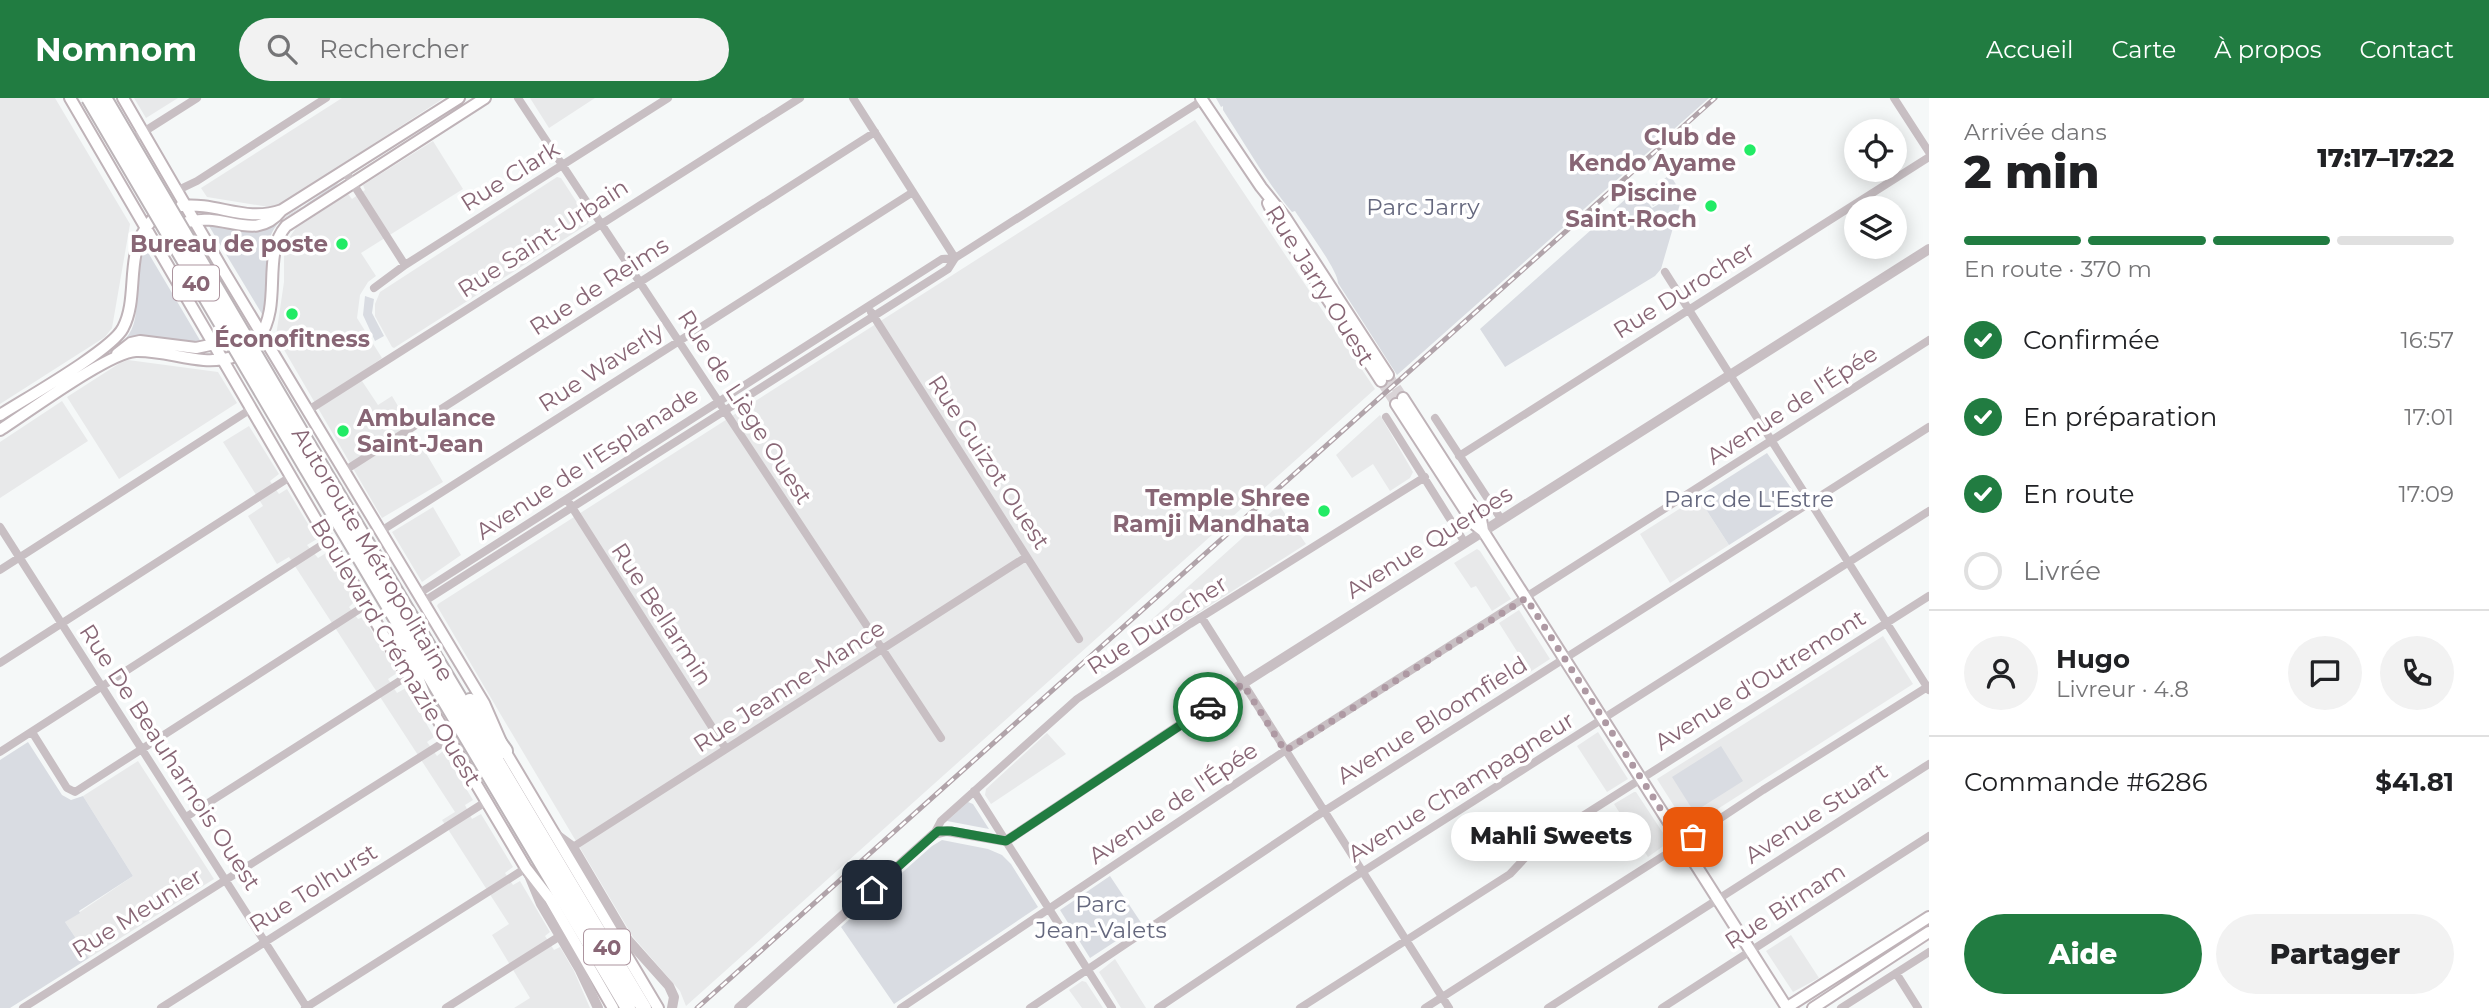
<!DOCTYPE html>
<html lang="fr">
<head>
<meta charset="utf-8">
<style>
  body { margin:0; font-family:Montserrat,sans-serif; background:#f2f2f2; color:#202124; height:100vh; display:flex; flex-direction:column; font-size:26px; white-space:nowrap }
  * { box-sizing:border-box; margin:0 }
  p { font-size:23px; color:#757577 }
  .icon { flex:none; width:38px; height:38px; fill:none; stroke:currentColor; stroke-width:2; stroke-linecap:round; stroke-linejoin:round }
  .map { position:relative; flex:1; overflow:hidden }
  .details { display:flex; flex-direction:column; background:#fff; width:560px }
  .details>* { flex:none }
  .buttons { position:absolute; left:1844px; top:21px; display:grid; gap:14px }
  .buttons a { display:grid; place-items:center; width:63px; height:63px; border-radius:50%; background:#fff; box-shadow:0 4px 18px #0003; font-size:35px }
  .pin { position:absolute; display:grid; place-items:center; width:60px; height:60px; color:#fff; margin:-30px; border-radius:14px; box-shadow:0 4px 10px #0006 }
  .courier { position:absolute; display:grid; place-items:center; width:70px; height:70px; margin:-35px; border:5px solid #217c41; border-radius:50%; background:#fff; color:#222; box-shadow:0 2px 9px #0007 }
  .bubble { position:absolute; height:49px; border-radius:24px; background:#fff; box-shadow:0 4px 18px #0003; font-size:23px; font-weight:800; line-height:49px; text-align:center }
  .head em { font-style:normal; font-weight:800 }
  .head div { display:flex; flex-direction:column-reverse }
  .head { display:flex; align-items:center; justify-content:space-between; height:119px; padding:0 35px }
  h1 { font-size:46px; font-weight:800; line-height:52px }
  .bar { display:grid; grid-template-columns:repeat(4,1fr); gap:10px 7px; align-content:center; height:84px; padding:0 35px }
  .bar i { height:9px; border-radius:5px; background:#e0e0e0 }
  .bar .current { background:#217c41 }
  .bar p { grid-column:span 4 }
  .line { display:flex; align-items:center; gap:18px; padding:0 35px; border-top:2px solid #e0e0e0 }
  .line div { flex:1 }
  .round { display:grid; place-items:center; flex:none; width:74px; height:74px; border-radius:37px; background:#f2f2f2 }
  ol { padding:0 35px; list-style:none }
  li { display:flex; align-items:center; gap:21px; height:77px }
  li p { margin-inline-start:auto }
  li .icon { padding:7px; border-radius:50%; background:#217c41; color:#fff; stroke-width:4 }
  li:last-child { color:#757577 }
  li i { width:38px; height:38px; border:4px solid #e0e0e0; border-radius:50% }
  .action { display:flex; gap:14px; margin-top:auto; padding:14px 35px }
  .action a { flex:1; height:80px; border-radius:42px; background:#217c41; color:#fff; font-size:28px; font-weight:800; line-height:80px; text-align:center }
  .action a+a { background:#f2f2f2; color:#202124 }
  header { display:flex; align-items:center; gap:42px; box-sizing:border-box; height:98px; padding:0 35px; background:#217c41; color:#fff }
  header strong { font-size:33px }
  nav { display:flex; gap:38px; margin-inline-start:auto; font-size:24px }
  .search { width:490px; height:63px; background:#f2f2f2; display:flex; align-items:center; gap:18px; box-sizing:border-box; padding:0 24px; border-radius:38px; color:#757577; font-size:26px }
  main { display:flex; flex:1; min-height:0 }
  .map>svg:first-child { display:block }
  .built { fill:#e8e9ea }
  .green { fill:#d9dce2 }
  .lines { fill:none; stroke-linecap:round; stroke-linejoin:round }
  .secondary-tunnel { stroke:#dad4d7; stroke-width:10; stroke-dasharray:10 5; stroke-linecap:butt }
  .secondary-casing { stroke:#bfb3b8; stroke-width:14 }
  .motorway-casing { stroke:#bcb4b8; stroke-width:18 }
  .minor { stroke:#c8bfc3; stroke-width:8 }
  .tertiary { stroke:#c8bfc3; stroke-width:10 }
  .secondary { stroke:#fff; stroke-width:10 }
  .motorway { stroke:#fff; stroke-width:14 }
  .rail-casing { stroke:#b1a4aa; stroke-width:5 }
  .rail { stroke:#fff; stroke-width:2.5; stroke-dasharray:8; stroke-linecap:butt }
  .motorway-bridge-casing { stroke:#bcb4b8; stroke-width:18; stroke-linecap:butt }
  .motorway-bridge { stroke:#fff; stroke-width:14 }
  .done { stroke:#ae99a3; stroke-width:7; stroke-dasharray:0 12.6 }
  .route { stroke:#217c41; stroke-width:9 }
  .poi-dot { fill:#22eb65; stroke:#fff; stroke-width:2.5 }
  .labels { text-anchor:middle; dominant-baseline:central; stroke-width:7; stroke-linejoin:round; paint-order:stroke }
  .shield { fill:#fff; stroke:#ac949e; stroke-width:2 }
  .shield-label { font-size:21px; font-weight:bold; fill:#886675 }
  .poi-label { font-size:23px; font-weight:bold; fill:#886675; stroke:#fff; text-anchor:end }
  .street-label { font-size:23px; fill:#886675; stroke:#fff }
  .park-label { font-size:23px; fill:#65687e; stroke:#fff }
</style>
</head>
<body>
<header>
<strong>Nomnom</strong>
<div class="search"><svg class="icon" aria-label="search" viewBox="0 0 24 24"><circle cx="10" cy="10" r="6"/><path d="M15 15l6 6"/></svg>Rechercher</div>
<nav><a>Accueil</a><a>Carte</a><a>À propos</a><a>Contact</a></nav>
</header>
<main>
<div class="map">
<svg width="1929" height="910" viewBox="0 0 1929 910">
  <rect width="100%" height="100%" fill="#f5f8f8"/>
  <path class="built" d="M 0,0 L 55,0 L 130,126 L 112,230 L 105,239 L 0,306 Z
    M 134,0 L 178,0 L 146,20 Z
    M 342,0 L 444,0 L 275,110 L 207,99 L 201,90 Z
    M 530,0 L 595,0 L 549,30 Z
    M 1195,22 L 1375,291 L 686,908 L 680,893 L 633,839 L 498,612 L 437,508 L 438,506 Z
    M 433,43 L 463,91 L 361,155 L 376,178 L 368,184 L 360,197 L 357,220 L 382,260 L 358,277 L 378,307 L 392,298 L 443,384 L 382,420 L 276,238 L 284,184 L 284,153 L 289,140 L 296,130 L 348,96 L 352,101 L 365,92 L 363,87 Z
    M 557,79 L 561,80 L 589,123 L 588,126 L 394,250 L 392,249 L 375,218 L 375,206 L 380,194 Z
    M 128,262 L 218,274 L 237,305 L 119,381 L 67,299 L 120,265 Z
    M 62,303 L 88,343 L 0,400 L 0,344 Z
    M 1380,317 L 1413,374 L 1410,380 L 1390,393 L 1373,366 L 1352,380 L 1336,357 Z
    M 249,328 L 279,376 L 270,383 L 279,396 L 287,391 L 317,441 L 307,447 L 318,460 L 326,455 L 355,503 L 349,509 L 358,521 L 363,519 L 397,575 L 388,581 L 397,595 L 406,590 L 434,639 L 427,644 L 437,658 L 443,653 L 473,702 L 465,707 L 472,721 L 481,716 L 513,769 L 505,775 L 513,787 L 520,783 L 550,834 L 545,838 L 554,852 L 560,849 L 574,873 L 590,910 L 514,910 L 530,900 L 492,837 L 509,826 L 442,722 L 455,714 L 289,459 L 277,466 L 248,418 L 263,408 L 223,344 Z
    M 1698,399 L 1729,447 L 1670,485 L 1640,436 Z
    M 1279,407 L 1306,446 L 1162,538 L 1151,522 Z
    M 433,409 L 461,457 L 422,484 L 392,434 Z
    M 1477,451 L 1480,453 L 1511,501 L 1492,513 L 1476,488 L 1471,490 L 1454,465 Z
    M 1519,512 L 1550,561 L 1530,574 L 1499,525 Z
    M 1883,538 L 1913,586 L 1688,730 L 1657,681 Z
    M 1598,634 L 1628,681 L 1607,694 L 1577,648 Z
    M 1047,635 L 1066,656 L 991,706 L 985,697 L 986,691 Z
    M 138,663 L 214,781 L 89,860 L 65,824 L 133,778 L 83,698 Z
    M 1634,694 L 1636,694 L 1669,744 L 1648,759 L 1614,706 Z
    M 1791,837 L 1819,880 L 1793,894 L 1766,853 Z
    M 1115,861 L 1146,910 L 1121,910 L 1099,874 Z
    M 1082,883 L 1086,884 L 1103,910 L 1082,910 L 1069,892 Z"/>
  <path class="green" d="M 1216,0 L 1709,0 L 1397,277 L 1338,185 C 1338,172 1304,127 1295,113 L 1292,114 C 1265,82 1245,46 1223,12 L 1223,8 L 1221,9 Z
    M 1670,77 L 1679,91 L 1653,108 L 1644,94 Z
    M 339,84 C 325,103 288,109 274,131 C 260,153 274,191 262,216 L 209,128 C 226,125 241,134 258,133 C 273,131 323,94 339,84 Z
    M 1638,90 L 1652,110 L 1684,92 L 1661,171 L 1655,178 L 1505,269 L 1480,231 Z
    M 146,151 L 201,244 L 124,245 L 49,294 L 48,293 L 121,245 C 149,223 127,179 146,151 Z
    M 365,198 L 374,201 L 372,215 L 384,238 L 375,243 L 363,217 Z
    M 1767,355 L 1798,400 L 1797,404 L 1729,447 L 1698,399 Z
    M 28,644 L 62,697 L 71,702 L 83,698 L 133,778 L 79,813 L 80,815 L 65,824 L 89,860 L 10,910 L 0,910 L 0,662 Z
    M 1721,648 L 1743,683 L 1694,714 L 1672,679 Z
    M 968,704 L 973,706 L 989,731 L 947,723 Z
    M 942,742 L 988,751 L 1002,757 L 1011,766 L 1038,809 L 894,906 L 841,829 L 932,748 Z
    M 1110,778 L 1142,826 L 1090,860 L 1060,812 Z"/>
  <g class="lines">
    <path class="secondary-tunnel" d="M 1388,277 L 1403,300
      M 1381,283 L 1396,306"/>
    <defs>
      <path id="secondary" d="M 70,0 L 402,569 L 422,595 L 526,770 L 550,801 L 613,910
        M 123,0 L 223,172 L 484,605 L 505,653 L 658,910
        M 1201,0 L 1261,89 L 1285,119 L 1388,277
        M 1268,105 L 1277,124 L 1381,283
        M 181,108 C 218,104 245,125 282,112 L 459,0
        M 187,124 C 225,113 255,146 282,112
        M 259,240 C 283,206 261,157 286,128 L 485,0
        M 117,256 L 131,245 L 140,243 L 196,250 L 224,244
        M 1403,300 L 1481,421 L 1483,433 L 1787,910
        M 1396,306 L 1474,426 L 1483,433
        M 0,317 C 25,301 112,252 123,230 C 140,198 123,153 152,122
        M 0,332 C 27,315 109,254 136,253 C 170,252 199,269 233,259
        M 1786,910 L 1929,819
        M 1813,910 L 1929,834"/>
      <path id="motorway" d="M 317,362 L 644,910
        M 306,369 L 628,910
        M 400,541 L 422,595
        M 470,603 L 505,653"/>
    </defs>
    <use href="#secondary" class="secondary-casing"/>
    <use href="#motorway" class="motorway-casing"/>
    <path class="minor" d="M 518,0 L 941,640
      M 853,0 L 955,160
      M 1894,0 L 1929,54
      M 134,40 L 197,0
      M 345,73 L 405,167
      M 176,93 L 197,83 L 326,0
      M 1665,174 L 1929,592
      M 374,190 L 405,167 L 668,0
      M 871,214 L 1079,541
      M 307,313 L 800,0
      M 1386,319 L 1465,445
      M 1435,320 L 1501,421
      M 1459,358 L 1929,59
      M 344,373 L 875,34
      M 570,406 L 726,651
      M 0,429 L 307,910
      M 381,433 L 913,94
      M 0,472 L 251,311
      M 418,496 L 942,161 L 955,160
      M 423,504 L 948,171 L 955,160 L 1203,2
      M 1202,520 L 1449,910
      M 0,565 L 290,379
      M 32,634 L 67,690 L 75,694 L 366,507
      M 0,654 L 328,443
      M 974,693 L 1112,910
      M 186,719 L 409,577
      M 934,736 L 941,723 L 1077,601 L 1190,526 L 1425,379
      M 573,749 L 1026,459
      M 1896,875 L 1918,910
      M 23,910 L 449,641
      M 161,910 L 487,703
      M 305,910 L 526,770
      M 446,910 L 560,838
      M 901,910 L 1283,654 L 1929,242
      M 1030,910 L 1315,719 L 1929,329
      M 1158,910 L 1348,783 L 1929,413
      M 1300,910 L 1510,776 L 1537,747 L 1929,498
      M 1425,910 L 1668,755 L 1763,692 L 1929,588
      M 1548,910 L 1929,666
      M 1662,910 L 1929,738
      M 1841,910 L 1929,854"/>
    <path class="tertiary" d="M 554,735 L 573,749 L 628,842 L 669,888 L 674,899 L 672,910
      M 529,777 L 541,806 L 580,872 L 598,910
      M 739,910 L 934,736 L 947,733 L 1006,743 L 1236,590 L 1929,151"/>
    <use href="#secondary" class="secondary"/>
    <use href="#motorway" class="motorway"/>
    <defs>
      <path id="rail" d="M 697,910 L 1715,0"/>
    </defs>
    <use href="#rail" class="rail-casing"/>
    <use href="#rail" class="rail"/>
    <defs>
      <path id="motorway-bridge" d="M 89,0 L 306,369
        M 104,0 L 317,362"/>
    </defs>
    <use href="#motorway-bridge" class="motorway-bridge-casing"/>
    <use href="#motorway-bridge" class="motorway-bridge"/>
  </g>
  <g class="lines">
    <path class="done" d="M 1208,609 L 1243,586 L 1285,653 L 1526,500 L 1683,746 L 1693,739"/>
    <path class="route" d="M 872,792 L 938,733 L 951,733 L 1006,743 L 1208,609"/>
  </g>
  <g class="poi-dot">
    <circle cx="1750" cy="52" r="7"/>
    <circle cx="1711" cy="108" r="7"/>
    <circle cx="342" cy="146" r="7"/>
    <circle cx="292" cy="216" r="7"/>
    <circle cx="343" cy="333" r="7"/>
    <circle cx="1324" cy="413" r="7"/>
  </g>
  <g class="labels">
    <g class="shield">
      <rect x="173" y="167.5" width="46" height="35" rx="5"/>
      <rect x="584" y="831.5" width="46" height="35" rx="5"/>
    </g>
    <g class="shield-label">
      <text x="196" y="185">40</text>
      <text x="607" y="849">40</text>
    </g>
    <g class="poi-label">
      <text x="1736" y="39">Club de<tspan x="1736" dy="26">Kendo Ayame</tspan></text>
      <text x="1697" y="95">Piscine<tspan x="1697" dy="26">Saint-Roch</tspan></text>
      <text x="328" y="146">Bureau de poste</text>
      <text x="292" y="241" text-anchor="middle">Éconofitness</text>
      <text x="357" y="320" text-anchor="start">Ambulance<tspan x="357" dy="26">Saint-Jean</tspan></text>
      <text x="1310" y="400">Temple Shree<tspan x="1310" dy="26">Ramji Mandhata</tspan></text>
    </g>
    <g class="street-label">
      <text transform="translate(510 78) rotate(-32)">Rue Clark</text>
      <text transform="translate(543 140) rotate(-33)">Rue Saint-Urbain</text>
      <text transform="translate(1320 187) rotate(58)">Rue Jarry Ouest</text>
      <text transform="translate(599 188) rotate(-33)">Rue de Reims</text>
      <text transform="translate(1684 192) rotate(-32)">Rue Durocher</text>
      <text transform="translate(601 269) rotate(-33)">Rue Waverly</text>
      <text transform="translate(1792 307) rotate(-33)">Avenue de l'Épée</text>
      <text transform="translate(745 309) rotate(57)">Rue de Liège Ouest</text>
      <text transform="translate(989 364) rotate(57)">Rue Guizot Ouest</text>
      <text transform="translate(587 365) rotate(-33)">Avenue de l'Esplanade</text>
      <text transform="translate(1429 444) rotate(-32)">Avenue Querbes</text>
      <text transform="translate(373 456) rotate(59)">Autoroute Métropolitaine</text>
      <text transform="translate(662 516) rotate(57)">Rue Bellarmin</text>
      <text transform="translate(1157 527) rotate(-33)">Rue Durocher</text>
      <text transform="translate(396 554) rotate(59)">Boulevard Crémazie Ouest</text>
      <text transform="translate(1760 582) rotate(-32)">Avenue d'Outremont</text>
      <text transform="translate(789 588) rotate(-33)">Rue Jeanne-Mance</text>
      <text transform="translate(1432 622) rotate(-32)">Avenue Bloomfield</text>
      <text transform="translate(170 659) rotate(57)">Rue De Beauharnois Ouest</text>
      <text transform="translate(1461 689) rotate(-32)">Avenue Champagneur</text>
      <text transform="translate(1173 705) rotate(-34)">Avenue de l'Épée</text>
      <text transform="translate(1816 715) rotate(-33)">Avenue Stuart</text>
      <text transform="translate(313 790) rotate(-32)">Rue Tolhurst</text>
      <text transform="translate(1785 808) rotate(-33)">Rue Birnam</text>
      <text transform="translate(137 815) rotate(-32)">Rue Meunier</text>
    </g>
    <g class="park-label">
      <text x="1423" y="109">Parc Jarry</text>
      <text x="1749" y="401">Parc de L'Estre</text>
      <text x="1101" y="806">Parc<tspan x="1101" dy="26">Jean-Valets</tspan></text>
    </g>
  </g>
</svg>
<div class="buttons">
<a><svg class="icon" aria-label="locate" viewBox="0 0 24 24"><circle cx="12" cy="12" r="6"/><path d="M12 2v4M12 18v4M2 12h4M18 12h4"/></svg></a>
<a><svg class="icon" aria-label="layers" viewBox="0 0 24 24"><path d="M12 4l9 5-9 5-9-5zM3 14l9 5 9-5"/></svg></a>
</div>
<div class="pin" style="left:1693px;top:739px;background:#ea580c"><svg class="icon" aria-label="bag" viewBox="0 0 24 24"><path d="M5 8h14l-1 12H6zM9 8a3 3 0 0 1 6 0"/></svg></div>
<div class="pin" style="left:872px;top:792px;background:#1f2937"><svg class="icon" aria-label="home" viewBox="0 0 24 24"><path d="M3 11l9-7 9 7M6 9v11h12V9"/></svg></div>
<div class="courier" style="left:1208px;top:609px"><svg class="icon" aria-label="car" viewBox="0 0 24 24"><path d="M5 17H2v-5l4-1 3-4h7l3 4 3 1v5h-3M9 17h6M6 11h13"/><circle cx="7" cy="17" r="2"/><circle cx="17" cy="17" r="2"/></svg></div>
<div class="bubble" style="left:1451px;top:714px;width:200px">Mahli Sweets</div>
</div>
<section class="details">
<div class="head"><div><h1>2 min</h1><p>Arrivée dans</p></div><em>17:17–17:22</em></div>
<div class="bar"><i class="current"></i><i class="current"></i><i class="current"></i><i></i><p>En route · 370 m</p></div>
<ol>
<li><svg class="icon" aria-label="check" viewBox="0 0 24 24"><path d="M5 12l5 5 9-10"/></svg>Confirmée<p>16:57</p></li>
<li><svg class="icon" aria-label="check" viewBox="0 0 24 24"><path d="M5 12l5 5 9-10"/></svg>En préparation<p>17:01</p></li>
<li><svg class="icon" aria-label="check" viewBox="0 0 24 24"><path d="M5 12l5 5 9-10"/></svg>En route<p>17:09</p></li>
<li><i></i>Livrée</li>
</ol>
<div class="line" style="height:126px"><a class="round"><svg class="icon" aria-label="person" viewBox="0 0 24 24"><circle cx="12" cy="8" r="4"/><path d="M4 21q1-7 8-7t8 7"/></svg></a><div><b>Hugo</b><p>Livreur · 4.8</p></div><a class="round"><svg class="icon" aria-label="chat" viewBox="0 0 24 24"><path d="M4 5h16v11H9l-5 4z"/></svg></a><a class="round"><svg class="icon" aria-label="phone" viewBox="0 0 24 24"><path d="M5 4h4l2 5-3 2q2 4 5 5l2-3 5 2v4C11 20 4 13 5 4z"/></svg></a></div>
<div class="line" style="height:91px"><div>Commande #6286</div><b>$41.81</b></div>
<div class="action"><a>Aide</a><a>Partager</a></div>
</section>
</main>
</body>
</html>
